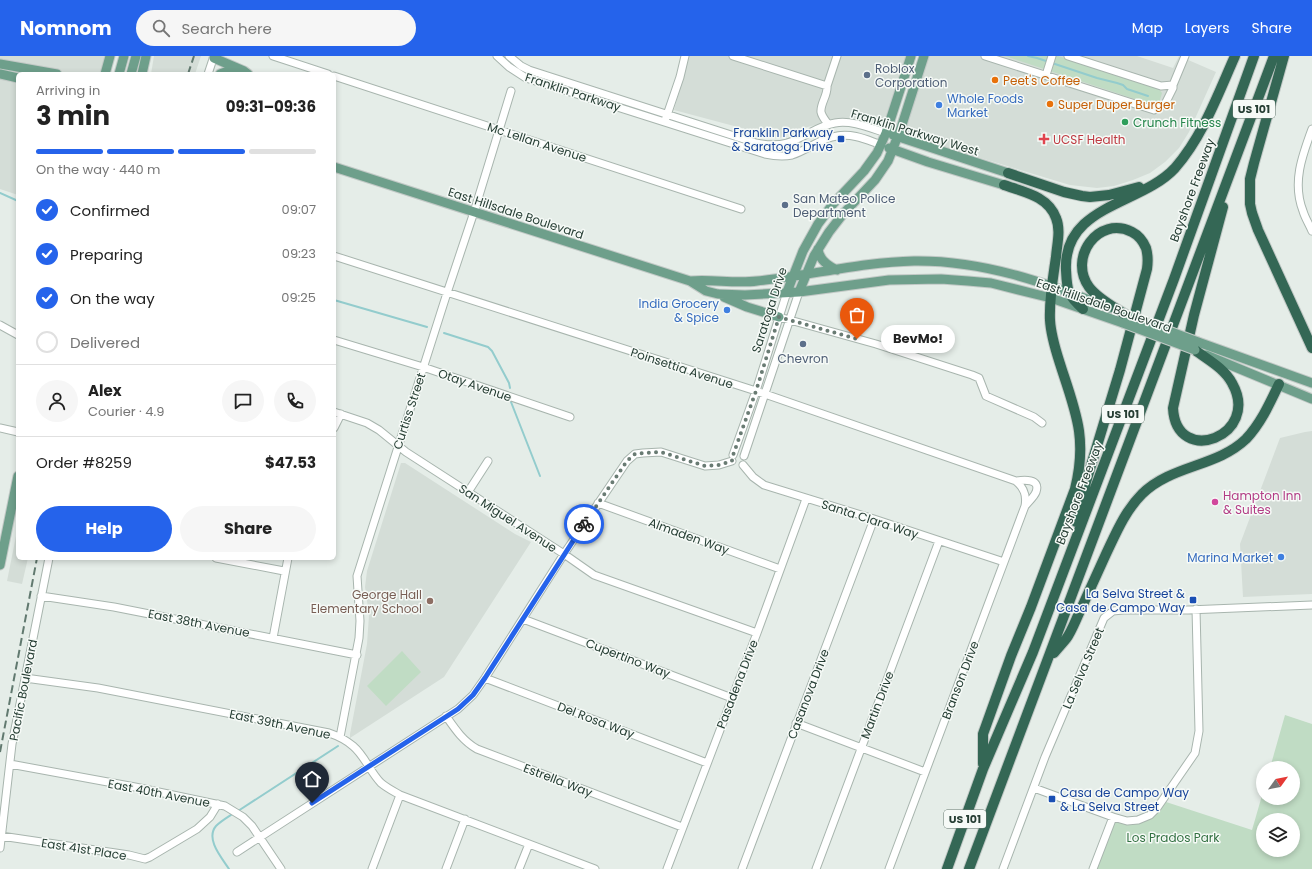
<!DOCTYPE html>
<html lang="en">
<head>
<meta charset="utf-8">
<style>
  body { margin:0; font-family:Poppins,sans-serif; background:#f6f6f6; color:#222; height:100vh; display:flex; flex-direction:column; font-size:15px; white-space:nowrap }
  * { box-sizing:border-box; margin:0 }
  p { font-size:13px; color:#767676 }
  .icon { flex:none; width:22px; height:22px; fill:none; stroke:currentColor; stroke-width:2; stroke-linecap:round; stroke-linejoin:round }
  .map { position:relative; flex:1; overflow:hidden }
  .drawer { position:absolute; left:16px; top:16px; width:320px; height:488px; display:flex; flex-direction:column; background:#fff; border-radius:6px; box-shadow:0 2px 6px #0003 }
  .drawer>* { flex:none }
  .needle { width:26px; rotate:57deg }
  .tools { position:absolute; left:1256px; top:705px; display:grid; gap:8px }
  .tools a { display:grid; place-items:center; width:44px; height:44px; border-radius:50%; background:#fff; box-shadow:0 2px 6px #0003; font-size:20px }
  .pin { position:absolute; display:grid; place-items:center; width:34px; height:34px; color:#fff; margin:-41px -17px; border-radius:50% 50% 50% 0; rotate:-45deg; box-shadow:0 0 4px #0007 }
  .pin .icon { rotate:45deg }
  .courier { position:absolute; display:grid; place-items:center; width:40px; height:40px; margin:-20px; border:3px solid #2563eb; border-radius:50%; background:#fff; color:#222; box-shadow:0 1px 5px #0007 }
  .bubble { position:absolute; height:28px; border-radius:14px; background:#fff; box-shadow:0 2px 6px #0003; font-size:13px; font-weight:700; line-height:28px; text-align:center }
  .head em { font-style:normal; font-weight:700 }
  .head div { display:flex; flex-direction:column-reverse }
  .head { display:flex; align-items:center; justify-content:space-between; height:68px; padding:0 20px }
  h1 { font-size:26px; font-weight:700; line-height:30px }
  .bar { display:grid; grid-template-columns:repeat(4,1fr); gap:6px 4px; align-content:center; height:48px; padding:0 20px }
  .bar i { height:5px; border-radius:3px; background:#e0e0e0 }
  .bar .selected { background:#2563eb }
  .bar p { grid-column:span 4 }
  .line { display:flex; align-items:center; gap:10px; padding:0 20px; border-top:1px solid #e0e0e0 }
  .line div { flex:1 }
  .round { display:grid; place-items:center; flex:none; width:42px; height:42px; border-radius:21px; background:#f6f6f6 }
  ol { padding:0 20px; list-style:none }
  li { display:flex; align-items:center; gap:12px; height:44px }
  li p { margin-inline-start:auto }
  li .icon { padding:4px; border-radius:50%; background:#2563eb; color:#fff; stroke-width:4 }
  li:last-child { color:#767676 }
  li i { width:22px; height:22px; border:2px solid #e0e0e0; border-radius:50% }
  .primary-button { display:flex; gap:8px; margin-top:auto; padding:8px 20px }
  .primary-button a { flex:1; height:46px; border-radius:24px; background:#2563eb; color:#fff; font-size:16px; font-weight:700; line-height:46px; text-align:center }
  .primary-button a+a { background:#f6f6f6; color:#222 }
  header { display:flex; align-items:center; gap:24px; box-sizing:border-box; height:56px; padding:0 20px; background:#2563eb; color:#fff }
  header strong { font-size:19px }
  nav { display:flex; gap:22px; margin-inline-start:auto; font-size:14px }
  .search { width:280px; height:36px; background:#f6f6f6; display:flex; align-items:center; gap:10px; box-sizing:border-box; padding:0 14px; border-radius:22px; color:#767676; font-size:15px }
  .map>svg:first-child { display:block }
  .built { fill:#d4ddd7 }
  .green { fill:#c0dcc4; fill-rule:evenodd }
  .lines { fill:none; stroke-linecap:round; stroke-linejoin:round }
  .stream { stroke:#93cccd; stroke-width:2 }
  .minor-casing { stroke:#a8b5ae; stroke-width:9 }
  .major-casing { stroke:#c2c9c6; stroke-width:11 }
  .highway-casing { stroke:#c2c9c6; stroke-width:12 }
  .minor { stroke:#fff; stroke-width:7 }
  .major { stroke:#6e9f8b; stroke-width:9 }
  .highway { stroke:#346755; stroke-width:10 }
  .rail { stroke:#61796f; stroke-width:2; stroke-dasharray:8 4; stroke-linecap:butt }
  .major-bridge-casing { stroke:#c2c9c6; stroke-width:11; stroke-linecap:butt }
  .major-bridge { stroke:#6e9f8b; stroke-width:9 }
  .done { stroke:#697b73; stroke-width:4; stroke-dasharray:0 7.2 }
  .route { stroke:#2563eb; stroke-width:5 }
  .service-dot { fill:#5c6f8a; stroke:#f6faf7; stroke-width:1.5 }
  .food-dot { fill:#e8710a; stroke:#f6faf7; stroke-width:1.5 }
  .shop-dot { fill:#3f7fe0; stroke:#f6faf7; stroke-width:1.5 }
  .leisure-dot { fill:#2e9e5b; stroke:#f6faf7; stroke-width:1.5 }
  .transit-dot { fill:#1a4fb4; stroke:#f6faf7; stroke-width:1.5 }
  .health-dot { fill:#e0444e; stroke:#f6faf7; stroke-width:1.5 }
  .hotel-dot { fill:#d1479c; stroke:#f6faf7; stroke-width:1.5 }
  .education-dot { fill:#8d6e63; stroke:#f6faf7; stroke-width:1.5 }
  .labels { text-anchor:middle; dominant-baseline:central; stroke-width:3; stroke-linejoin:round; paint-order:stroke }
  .shield { fill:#f6faf7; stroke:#64766e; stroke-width:1 }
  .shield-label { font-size:11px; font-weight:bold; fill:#263e34 }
  .service-label { font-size:12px; fill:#4e5e75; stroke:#f6faf7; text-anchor:start }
  .food-label { font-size:12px; fill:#c56008; stroke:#f6faf7; text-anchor:start }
  .street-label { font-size:12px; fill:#263e34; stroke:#f6faf7 }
  .shop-label { font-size:12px; fill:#366cbe; stroke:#f6faf7; text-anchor:end }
  .leisure-label { font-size:12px; fill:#27864d; stroke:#f6faf7; text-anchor:start }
  .transit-label { font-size:12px; fill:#164399; stroke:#f6faf7; text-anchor:end }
  .health-label { font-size:12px; fill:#be3a42; stroke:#f6faf7; text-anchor:start }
  .hotel-label { font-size:12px; fill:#b23c85; stroke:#f6faf7; text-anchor:start }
  .education-label { font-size:12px; fill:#785e54; stroke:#f6faf7; text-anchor:end }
  .park-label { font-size:12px; fill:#337142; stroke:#f6faf7 }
</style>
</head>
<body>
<header>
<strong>Nomnom</strong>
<div class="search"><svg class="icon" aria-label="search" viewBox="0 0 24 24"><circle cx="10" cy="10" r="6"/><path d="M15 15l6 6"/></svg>Search here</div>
<nav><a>Map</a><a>Layers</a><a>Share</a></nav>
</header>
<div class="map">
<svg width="1312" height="813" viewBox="0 0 1312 813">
  <rect width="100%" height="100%" fill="#e5ede8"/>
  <path class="built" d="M 0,0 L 107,0 L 102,18 L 18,18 L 18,139 L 0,133 Z
    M 154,0 L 201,0 L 195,18 L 151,18 Z
    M 689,0 L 906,0 L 883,69 L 862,64 L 837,63 L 804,72 L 779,82 L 674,54 Z
    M 927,0 L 1137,0 L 1173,12 L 1179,0 L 1216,16 L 1189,76 L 1179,92 L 1165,106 L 1150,117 L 1133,124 L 1114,130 L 1097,132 L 1070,129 L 901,78 Z
    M 1312,375 L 1312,538 L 1243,541 L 1240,488 L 1280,382 L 1305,376 Z
    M 401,407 L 405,407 L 515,478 L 531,486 L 444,621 L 350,682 L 350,678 L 367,588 L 369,559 L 365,531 L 367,515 Z
    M 18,470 L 18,502 L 28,502 L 22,528 L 7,525 Z"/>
  <path class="green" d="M 1005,0 L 1058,0 L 1158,32 L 1162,37 L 1159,47 L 1150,48 Z
    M 402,595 L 421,616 L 386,650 L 367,630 Z
    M 1285,659 L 1312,668 L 1312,813 L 1093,813 L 1111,761 L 1139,765 L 1163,745 L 1252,774 L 1263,736 L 1263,742 L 1293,742 L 1293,712 L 1270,712 ZM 1263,764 L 1293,764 L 1293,794 L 1263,794 Z"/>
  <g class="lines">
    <path class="stream" d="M 1028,0 L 1037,2 L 1097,22 L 1117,27 L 1123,29 L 1127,33 L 1148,40
      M 0,137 L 18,145
      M 334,244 L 427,271
      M 444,277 L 488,291 L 492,295 L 509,327 L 510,332
      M 511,346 L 540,420
      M 238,755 L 338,690
      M 229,813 C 222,802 205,783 216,770 C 221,765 228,761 234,757"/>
    <defs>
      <path id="minor" d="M 273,0 L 328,18
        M 497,0 L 509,11 L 526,22 L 765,98 C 774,100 783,101 792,99 C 808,94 820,82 837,80 C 853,77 867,84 882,89
        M 509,0 L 521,10 L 529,14 L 756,87 C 766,89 777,90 787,87 C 804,82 817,70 835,67 C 852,64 870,72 886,77
        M 733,0 L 827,30
        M 985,0 L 1154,54 L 1165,48
        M 1068,0 L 1161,30 L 1173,29
        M 208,18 L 214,0
        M 1046,19 L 1052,0
        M 334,20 L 741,153
        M 1165,48 L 1173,32 L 1173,29 L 1185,0
        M 666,62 L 680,21 L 685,0
        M 828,68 C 826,65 822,61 821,56 C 820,48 828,39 827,30 L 837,0
        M 1312,73 C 1302,100 1292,127 1303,155 C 1305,162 1309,168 1312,175
        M 334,200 L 756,335 L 1016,425 C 1024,432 1027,439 1025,450 L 889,813
        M 779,261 L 876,288 L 972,319 L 979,322 L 986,340 L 1034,361 L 1042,367
        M 0,269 L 18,279
        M 334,284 L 423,311 L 570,361
        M 334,356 L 367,367 L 379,374 L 406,396 L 564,498 L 594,519 L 757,577
        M 0,372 L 18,376
        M 334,372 L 341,358
        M 733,399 L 756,335 L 787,236
        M 744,400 L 799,236
        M 743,409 L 753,421 L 764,429 L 874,463 L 1004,506
        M 1016,425 C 1023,424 1041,422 1036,436 C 1034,441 1029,445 1026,449
        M 468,436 L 488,405
        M 598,447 L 780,513
        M 216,502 L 284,515
        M 41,540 L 114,551 L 357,599
        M 523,563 L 732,642
        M 273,582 L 288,502
        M 25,622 L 98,632 L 329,677 C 338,680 346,684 353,690 C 365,700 370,716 381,727 C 387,732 393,735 400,739 L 595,813
        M 485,622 L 707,707
        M 446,660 C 455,673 463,685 477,693 L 682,771
        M 796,667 L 925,716
        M 340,681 L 359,582 L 360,565 L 357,520 L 447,237 L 474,156 L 511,35
        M 10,708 L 135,731 L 225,750 L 243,761 L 252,770 L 281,813
        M 1034,732 L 1113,761 L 1127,765 L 1138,764 L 1150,759 L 1157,752 L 1195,697 L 1199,675 L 1196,553
        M 1,780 L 129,799 L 145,803 L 150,801 L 197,773 L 210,761 L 218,748
        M 0,792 L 12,688 L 49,502
        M 237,796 L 458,653 L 473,639 L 485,622 L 564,498 L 627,405 L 635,398 L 643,397 L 661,396 L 705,410 L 719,409 L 732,405
        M 372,813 L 400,739
        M 446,813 L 465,763
        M 519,813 L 529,788
        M 667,813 L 757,577 L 806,443
        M 742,813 L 874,463
        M 816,813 L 939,485
        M 1003,813 L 1045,701 L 1104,562 L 1113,555 L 1123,554 L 1188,554 L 1312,549
        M 1093,813 L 1113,761"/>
      <path id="major" d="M 214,2 L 244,15 L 248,18
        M 0,8 L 57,18
        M 0,18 L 18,22
        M 105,18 L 110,0
        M 119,18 L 124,0
        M 131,18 L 136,0
        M 142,18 L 146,0
        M 220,18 L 236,12
        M 893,79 L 1008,117
        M 889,92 L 928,106 L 1004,129
        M 334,111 L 690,225 L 706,235 L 718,238 L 745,239 L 799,236 L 889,224 L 941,223 L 968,225 L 991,227 L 1051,242 L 1123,267
        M 818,193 C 819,204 828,210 837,214
        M 690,225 C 713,223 735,228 757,225 C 809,220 861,206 914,205 C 983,204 1047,227 1110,252
        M 787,236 L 803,195 L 818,168 L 833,148 L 864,115 L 877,97 L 886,77 L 911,0
        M 799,236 L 814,200 L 829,176 L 843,158 L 875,124 L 888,105 L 901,72 L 924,0
        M 724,241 L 747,251 L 779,261
        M 1198,286 L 1312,327
        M 1206,299 L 1312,343
        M 0,509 L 18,420"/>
      <path id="highway" d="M 1284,0 L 1254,107 L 1250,123 L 1250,148 L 1252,157 L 1258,174 L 1312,292
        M 1008,117 L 1064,136 L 1082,140 L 1090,141 L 1109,139 L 1139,131
        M 1083,253 C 1067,239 1067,234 1066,214 C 1063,149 1141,149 1175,112 C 1203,80 1218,38 1235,0
        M 1195,294 C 1208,304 1224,312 1232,327 C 1262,380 1176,412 1173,352 L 1194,259 L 1223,151
        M 1076,466 L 1086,426 L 1120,314 L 1147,213 C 1148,206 1148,199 1146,192 C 1143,185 1138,179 1132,176 C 1098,159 1068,202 1089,231 C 1098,243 1114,251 1126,259
        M 1054,597 C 1058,592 1062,588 1066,583 C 1072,575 1076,563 1081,553 C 1089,535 1098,516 1106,498 C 1116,477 1125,455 1142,438 C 1171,409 1217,411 1246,383 C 1261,367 1270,347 1279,328
        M 983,708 L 983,678 L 1011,600 L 1031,551 L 1075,433 C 1087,385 1077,359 1062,314 C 1057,298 1051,282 1050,264 C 1049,243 1053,222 1056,201 C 1057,188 1061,174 1056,162 C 1048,140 1024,136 1004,129
        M 947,813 L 983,713 L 1033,596 L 1174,223 L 1254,0
        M 969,813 L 1274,0"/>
    </defs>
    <use href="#minor" class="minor-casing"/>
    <use href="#major" class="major-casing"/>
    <use href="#highway" class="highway-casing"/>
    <use href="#minor" class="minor"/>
    <use href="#major" class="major"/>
    <use href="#highway" class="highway"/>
    <path class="rail" d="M 188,18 L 194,0
      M 0,696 L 37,502"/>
    <defs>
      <path id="major-bridge" d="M 1126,259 L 1198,286
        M 1123,267 L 1195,294"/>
    </defs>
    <use href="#major-bridge" class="major-bridge-casing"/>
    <use href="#major-bridge" class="major-bridge"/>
  </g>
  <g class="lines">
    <path class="done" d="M 584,468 L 627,405 L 635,398 L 643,397 L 661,396 L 705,410 L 719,409 L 732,405 L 732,402 L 756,335 L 779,261 L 857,283"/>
    <path class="route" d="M 312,747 L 458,653 L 473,639 L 485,622 L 584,468"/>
  </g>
  <g class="service-dot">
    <circle cx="867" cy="19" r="4"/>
    <circle cx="785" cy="149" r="4"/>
    <circle cx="803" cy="288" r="4"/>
  </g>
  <g class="food-dot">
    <circle cx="995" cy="24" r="4"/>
    <circle cx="1050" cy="48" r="4"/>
  </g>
  <g class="shop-dot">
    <circle cx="939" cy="49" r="4"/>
    <circle cx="727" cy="254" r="4"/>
    <circle cx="1281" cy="501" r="4"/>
  </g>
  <circle class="leisure-dot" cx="1125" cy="66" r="4"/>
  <g class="transit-dot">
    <rect x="837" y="79" width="8" height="8" rx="2"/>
    <rect x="1189" y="540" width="8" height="8" rx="2"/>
    <rect x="1048" y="739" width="8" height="8" rx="2"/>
  </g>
  <path class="health-dot" d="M1042 77h4v4h4v4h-4v4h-4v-4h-4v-4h4z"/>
  <circle class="hotel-dot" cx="1215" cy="446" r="4"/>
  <circle class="education-dot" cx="430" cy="545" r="4"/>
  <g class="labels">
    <g class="shield">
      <rect x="1233" y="44" width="42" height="18" rx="3"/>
      <rect x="1102" y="349" width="42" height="18" rx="3"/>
      <rect x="944" y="754" width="42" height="18" rx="3"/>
    </g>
    <g class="shield-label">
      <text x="1254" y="53">US 101</text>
      <text x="1123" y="358">US 101</text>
      <text x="965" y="763">US 101</text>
    </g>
    <g class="service-label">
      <text x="875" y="12">Roblox<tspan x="875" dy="14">Corporation</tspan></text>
      <text x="793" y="142">San Mateo Police<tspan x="793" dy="14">Department</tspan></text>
      <text x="803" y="302" text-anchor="middle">Chevron</text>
    </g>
    <g class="food-label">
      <text x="1003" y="24">Peet's Coffee</text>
      <text x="1058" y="48">Super Duper Burger</text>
    </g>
    <g class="street-label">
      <text transform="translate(573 36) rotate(18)">Franklin Parkway</text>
      <text transform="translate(915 76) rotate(17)">Franklin Parkway West</text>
      <text transform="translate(537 86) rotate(18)">Mc Lellan Avenue</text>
      <text transform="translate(1192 134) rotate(-70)">Bayshore Freeway</text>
      <text transform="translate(516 157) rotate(18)">East Hillsdale Boulevard</text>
      <text transform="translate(1104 249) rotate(19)">East Hillsdale Boulevard</text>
      <text transform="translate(769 254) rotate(-72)">Saratoga Drive</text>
      <text transform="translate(682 312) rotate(18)">Poinsettia Avenue</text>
      <text transform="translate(475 329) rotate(19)">Otay Avenue</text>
      <text transform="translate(409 355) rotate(-72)">Curtiss Street</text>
      <text transform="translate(1079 437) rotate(-69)">Bayshore Freeway</text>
      <text transform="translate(508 462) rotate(33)">San Miguel Avenue</text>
      <text transform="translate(870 463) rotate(18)">Santa Clara Way</text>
      <text transform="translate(689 480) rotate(20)">Almaden Way</text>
      <text transform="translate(199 567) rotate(11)">East 38th Avenue</text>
      <text transform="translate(628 602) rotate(21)">Cupertino Way</text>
      <text transform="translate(1083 612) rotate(-67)">La Selva Street</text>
      <text transform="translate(960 624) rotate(-69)">Branson Drive</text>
      <text transform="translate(737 628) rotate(-69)">Pasadena Drive</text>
      <text transform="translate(23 634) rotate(-79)">Pacific Boulevard</text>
      <text transform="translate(808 638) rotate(-69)">Casanova Drive</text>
      <text transform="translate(877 649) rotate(-69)">Martin Drive</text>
      <text transform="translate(596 664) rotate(21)">Del Rosa Way</text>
      <text transform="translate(280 668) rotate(12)">East 39th Avenue</text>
      <text transform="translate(558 724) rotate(21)">Estrella Way</text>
      <text transform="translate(159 737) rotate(11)">East 40th Avenue</text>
      <text transform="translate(84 793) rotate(9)">East 41st Place</text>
    </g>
    <g class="shop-label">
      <text x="947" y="42" text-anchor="start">Whole Foods<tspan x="947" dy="14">Market</tspan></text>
      <text x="719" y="247">India Grocery<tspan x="719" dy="14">&amp; Spice</tspan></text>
      <text x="1273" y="501">Marina Market</text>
    </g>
    <g class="leisure-label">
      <text x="1133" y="66">Crunch Fitness</text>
    </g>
    <g class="transit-label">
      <text x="833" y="76">Franklin Parkway<tspan x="833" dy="14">&amp; Saratoga Drive</tspan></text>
      <text x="1185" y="537">La Selva Street &amp;<tspan x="1185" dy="14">Casa de Campo Way</tspan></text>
      <text x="1060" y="736" text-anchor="start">Casa de Campo Way<tspan x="1060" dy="14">&amp; La Selva Street</tspan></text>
    </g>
    <g class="health-label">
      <text x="1053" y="83">UCSF Health</text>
    </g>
    <g class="hotel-label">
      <text x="1223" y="439">Hampton Inn<tspan x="1223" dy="14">&amp; Suites</tspan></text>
    </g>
    <g class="education-label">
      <text x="422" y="538">George Hall<tspan x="422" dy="14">Elementary School</tspan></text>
    </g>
    <g class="park-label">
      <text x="1173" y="781">Los Prados Park</text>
    </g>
  </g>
</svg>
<div class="tools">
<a><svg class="needle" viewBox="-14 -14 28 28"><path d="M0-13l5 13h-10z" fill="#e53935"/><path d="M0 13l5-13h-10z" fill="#767676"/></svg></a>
<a><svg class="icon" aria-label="layers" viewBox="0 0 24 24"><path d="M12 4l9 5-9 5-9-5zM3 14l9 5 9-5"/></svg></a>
</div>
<div class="pin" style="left:857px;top:283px;background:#ea580c"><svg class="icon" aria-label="bag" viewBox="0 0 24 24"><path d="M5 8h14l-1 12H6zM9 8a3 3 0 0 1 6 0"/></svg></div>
<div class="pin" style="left:312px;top:747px;background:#1f2937"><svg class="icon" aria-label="home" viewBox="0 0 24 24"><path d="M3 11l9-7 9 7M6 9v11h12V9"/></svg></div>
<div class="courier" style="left:584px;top:468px"><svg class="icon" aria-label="bike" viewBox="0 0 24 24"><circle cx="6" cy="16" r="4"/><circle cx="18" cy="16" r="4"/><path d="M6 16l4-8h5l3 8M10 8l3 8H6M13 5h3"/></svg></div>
<div class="bubble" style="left:881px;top:269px;width:74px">BevMo!</div>
<section class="drawer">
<div class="head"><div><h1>3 min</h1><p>Arriving in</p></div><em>09:31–09:36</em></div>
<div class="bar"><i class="selected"></i><i class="selected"></i><i class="selected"></i><i></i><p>On the way · 440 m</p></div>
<ol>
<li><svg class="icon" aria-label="check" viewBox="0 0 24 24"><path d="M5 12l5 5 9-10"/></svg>Confirmed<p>09:07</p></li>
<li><svg class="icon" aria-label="check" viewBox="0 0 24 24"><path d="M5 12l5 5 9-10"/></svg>Preparing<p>09:23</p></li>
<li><svg class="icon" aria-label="check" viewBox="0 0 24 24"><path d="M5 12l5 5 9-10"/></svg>On the way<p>09:25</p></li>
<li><i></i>Delivered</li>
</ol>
<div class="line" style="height:72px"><a class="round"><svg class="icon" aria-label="person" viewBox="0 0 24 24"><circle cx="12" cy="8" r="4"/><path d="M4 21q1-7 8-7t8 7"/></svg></a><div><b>Alex</b><p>Courier · 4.9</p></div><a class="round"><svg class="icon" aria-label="chat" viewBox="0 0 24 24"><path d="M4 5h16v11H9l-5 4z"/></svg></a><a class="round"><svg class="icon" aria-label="phone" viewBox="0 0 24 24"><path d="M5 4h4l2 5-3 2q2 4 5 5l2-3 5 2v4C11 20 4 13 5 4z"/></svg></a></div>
<div class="line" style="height:52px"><div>Order #8259</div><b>$47.53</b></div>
<div class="primary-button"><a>Help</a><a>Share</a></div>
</section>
</div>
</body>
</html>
